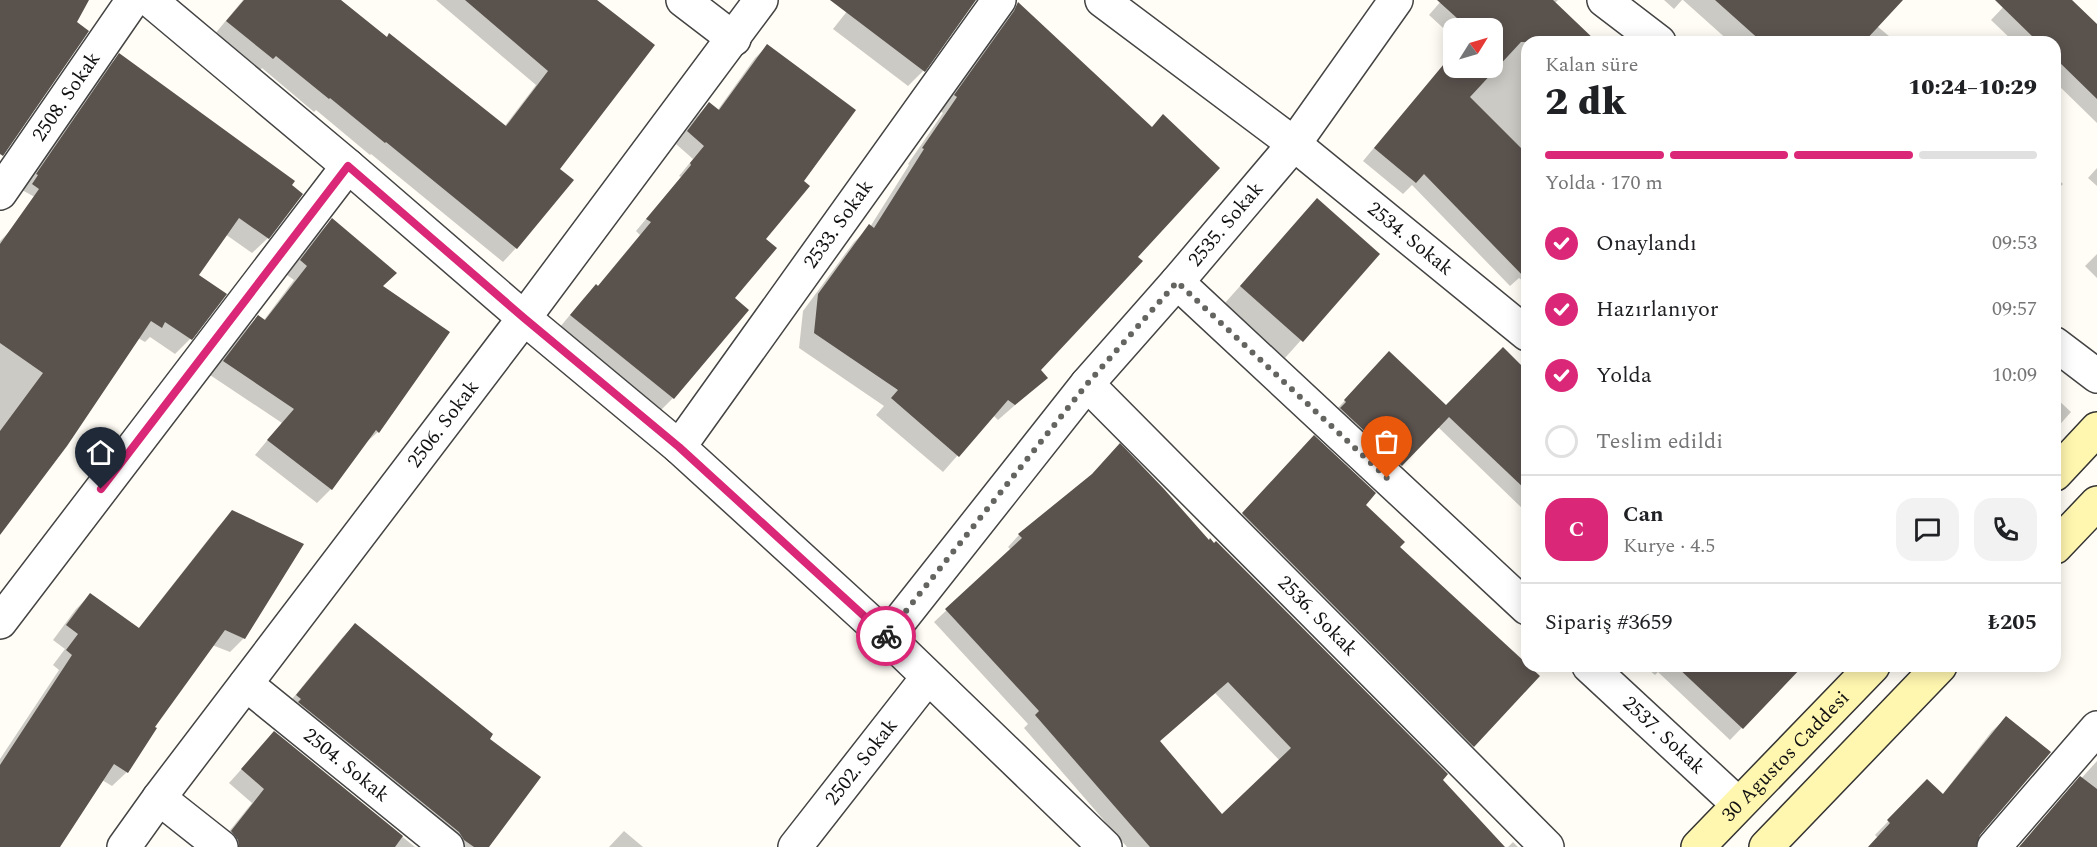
<!DOCTYPE html>
<html lang="tr">
<head>
<meta charset="utf-8">
<style>
  body { margin:0; font-family:Spectral,serif; background:#f2f2f2; color:#202124; height:100vh; display:flex; flex-direction:column; font-size:22px; white-space:nowrap }
  * { box-sizing:border-box; margin:0 }
  p { font-size:20px; color:#757577 }
  .icon { flex:none; width:33px; height:33px; fill:none; stroke:currentColor; stroke-width:2; stroke-linecap:round; stroke-linejoin:round }
  .map { position:relative; flex:1; overflow:hidden }
  .details { position:absolute; left:1521px; top:36px; width:540px; height:636px; display:flex; flex-direction:column; background:#fff; border-radius:18px; box-shadow:0 3px 15px #0003 }
  .details>* { flex:none }
  .needle { width:39px; rotate:53deg }
  .buttons { position:absolute; left:1443px; top:18px; display:grid; gap:12px }
  .buttons a { display:grid; place-items:center; width:60px; height:60px; border-radius:12px; background:#fff; box-shadow:0 3px 15px #0003; font-size:30px }
  .pin { position:absolute; display:grid; place-items:center; width:51px; height:51px; color:#fff; margin:-62px -26px; border-radius:50% 50% 50% 0; rotate:-45deg; box-shadow:0 0 6px #0007 }
  .pin .icon { rotate:45deg }
  .courier { position:absolute; display:grid; place-items:center; width:60px; height:60px; margin:-30px; border:4px solid #db2777; border-radius:50%; background:#fff; color:#222; box-shadow:0 2px 8px #0007 }
  .head em { font-style:normal; font-weight:800 }
  .head div { display:flex; flex-direction:column-reverse }
  .head { display:flex; align-items:center; justify-content:space-between; height:102px; padding:0 24px }
  h1 { font-size:39px; font-weight:800; line-height:45px }
  .bar { display:grid; grid-template-columns:repeat(4,1fr); gap:9px 6px; align-content:center; height:72px; padding:0 24px }
  .bar i { height:8px; border-radius:4px; background:#e0e0e0 }
  .bar .selected { background:#db2777 }
  .bar p { grid-column:span 4 }
  .line { display:flex; align-items:center; gap:15px; padding:0 24px; border-top:2px solid #e0e0e0 }
  .line div { flex:1 }
  .round { display:grid; place-items:center; flex:none; width:63px; height:63px; border-radius:18px; background:#f2f2f2 }
  ol { padding:0 24px; list-style:none }
  li { display:flex; align-items:center; gap:18px; height:66px }
  li p { margin-inline-start:auto }
  li .icon { padding:6px; border-radius:50%; background:#db2777; color:#fff; stroke-width:4 }
  li:last-child { color:#757577 }
  li i { width:33px; height:33px; border:3px solid #e0e0e0; border-radius:50% }
  .map>svg:first-child { display:block }
  .shadow { fill:#0003; fill-rule:evenodd }
  .building { fill:#5a524d; fill-rule:evenodd }
  .lines { fill:none; stroke-linecap:round; stroke-linejoin:round }
  .minor-casing { stroke:#444; stroke-width:36 }
  .tertiary-casing { stroke:#444; stroke-width:36 }
  .secondary-casing { stroke:#333; stroke-width:36 }
  .minor { stroke:#fff; stroke-width:33 }
  .tertiary { stroke:#fff; stroke-width:33 }
  .secondary { stroke:#fff6b0; stroke-width:33 }
  .done { stroke:#646461; stroke-width:6; stroke-dasharray:0 10.8 }
  .route { stroke:#db2777; stroke-width:8 }
  .labels { text-anchor:middle; dominant-baseline:central; stroke-width:6; stroke-linejoin:round; paint-order:stroke }
  .street-label { font-size:20px; fill:#111; stroke:#fff }
</style>
</head>
<body>
<div class="map">
<svg width="2097" height="847" viewBox="0 0 2097 847">
  <rect width="100%" height="100%" fill="#fffdf5"/>
  <path class="shadow" d="M 243,0 L 338,0 L 504,127 L 536,85 L 436,0 L 595,0 L 558,169 L 516,248 L 503,262 L 371,154 L 370,155 L 316,110 L 314,112 L 262,68 L 259,71 L 214,35 Z
    M 856,0 L 974,0 L 923,71 L 908,86 L 833,29 Z
    M 1442,0 L 1558,0 L 1554,4 L 1595,42 L 1527,42 L 1527,284 L 1519,278 L 1510,286 L 1412,185 L 1403,194 L 1363,161 L 1454,52 L 1454,68 L 1492,68 L 1492,28 L 1454,28 L 1454,38 L 1429,15 Z
    M 1664,0 L 1682,0 L 1674,9 Z
    M 1683,0 L 1901,0 L 1877,26 L 1896,42 L 1730,42 Z
    M 2010,0 L 2070,0 L 2097,26 L 2097,123 L 2055,82 L 2055,42 L 2014,42 L 1991,20 Z
    M 1018,4 L 1136,257 L 1039,370 L 1046,378 L 998,420 L 993,415 L 943,472 L 876,415 L 884,406 L 799,348 L 803,311 L 854,242 L 870,227 L 909,165 L 908,164 L 943,113 L 940,111 L 1002,19 Z
    M 767,46 L 802,181 L 764,239 L 733,298 L 673,398 L 661,410 L 560,327 L 584,298 L 596,286 L 597,287 L 640,235 L 636,231 L 681,177 L 679,176 L 693,159 L 676,144 L 697,116 L 709,104 L 717,111 L 755,58 Z
    M 120,55 L 268,238 L 252,253 L 225,234 L 197,275 L 225,294 L 190,339 L 175,354 L 150,337 L 145,342 L 138,338 L 0,521 L 0,241 L 14,227 L 114,241 L 22,190 L 104,70 Z
    M 2097,168 L 2097,186 L 2088,178 Z
    M 2055,176 L 2063,184 L 2055,192 Z
    M 1317,200 L 1378,254 L 1285,358 L 1224,304 Z
    M 332,220 L 381,286 L 448,332 L 378,432 L 363,445 L 331,489 L 317,503 L 255,455 L 282,423 L 210,375 L 244,331 L 258,317 L 264,320 L 294,280 L 287,275 L 318,234 Z
    M 2097,254 L 2097,278 L 2085,266 Z
    M 1378,365 L 1446,407 L 1527,397 L 1527,513 L 1438,427 L 1390,476 L 1334,412 Z
    M 2055,397 L 2071,412 L 2055,430 Z
    M 1300,452 L 1364,505 L 1397,547 L 1473,746 L 1459,760 L 1229,529 Z
    M 233,512 L 244,638 L 230,652 L 212,645 L 153,727 L 127,772 L 112,786 L 102,780 L 58,847 L 0,847 L 0,759 L 59,670 L 53,665 L 65,649 L 53,640 L 76,609 L 90,595 L 138,629 L 218,527 Z
    M 1019,535 L 1209,542 L 1441,780 L 1503,847 L 1127,847 L 1024,728 L 1028,724 L 934,622 L 1011,550 L 1008,547 ZM 1215,693 L 1280,761 L 1222,816 L 1159,742 Z
    M 355,625 L 487,739 L 487,847 L 447,847 L 284,709 L 342,638 Z
    M 1644,666 L 1802,666 L 1730,740 L 1658,672 L 1655,675 Z
    M 2006,718 L 1974,847 L 1869,847 L 1878,838 L 1875,835 L 1927,781 L 1942,795 L 1992,731 Z
    M 274,733 L 415,847 L 220,847 L 218,845 L 252,803 L 229,783 Z
    M 2097,761 L 2097,847 L 2019,847 L 2087,772 Z
    M 624,831 L 643,847 L 609,847 Z
    M 1513,842 L 1518,847 L 1508,847 Z"/>
  <path class="building" d="M 0,0 L 89,0 L 77,22 L 89,31 L 3,156 L 0,154 Z
    M 244,0 L 341,0 L 387,37 L 389,33 L 506,126 L 548,71 L 465,0 L 597,0 L 655,45 L 560,169 L 574,180 L 517,249 L 386,142 L 385,143 L 330,98 L 329,99 L 276,56 L 273,59 L 226,21 Z
    M 830,0 L 976,0 L 925,72 Z
    M 1437,0 L 1553,0 L 1597,42 L 1521,42 L 1470,97 L 1527,154 L 1527,280 L 1424,174 L 1416,183 L 1374,148 L 1454,52 L 1454,68 L 1492,68 L 1492,28 L 1468,28 Z
    M 1715,0 L 1903,0 L 1864,42 L 1762,42 Z
    M 1995,0 L 2072,0 L 2097,24 L 2097,99 L 2055,58 L 2055,42 L 2038,42 Z
    M 1018,2 L 1152,127 L 1163,114 L 1220,168 L 1138,257 L 1143,261 L 1041,370 L 1048,378 L 1015,405 L 1008,400 L 959,457 L 891,398 L 898,390 L 814,333 L 818,294 L 869,224 L 874,228 L 924,149 L 922,148 L 957,97 L 954,95 L 1014,11 Z
    M 767,44 L 856,110 L 804,181 L 810,186 L 766,239 L 777,248 L 735,298 L 749,310 L 674,399 L 570,315 L 596,284 L 598,286 L 651,222 L 646,219 L 691,165 L 690,163 L 704,146 L 687,131 L 709,102 L 719,110 Z
    M 119,53 L 295,181 L 292,185 L 303,194 L 269,239 L 239,218 L 199,275 L 227,294 L 192,340 L 165,322 L 162,328 L 151,321 L 67,446 L 0,535 L 0,431 L 43,373 L 0,343 L 0,244 L 39,189 L 32,184 L 38,175 L 36,174 Z
    M 1317,198 L 1380,254 L 1303,342 L 1240,286 Z
    M 332,218 L 397,273 L 383,286 L 450,332 L 379,433 L 376,430 L 332,490 L 267,440 L 294,409 L 223,361 L 258,315 L 265,320 L 307,266 L 300,260 Z
    M 1503,347 L 1527,371 L 1527,491 L 1449,417 L 1402,466 L 1340,408 L 1346,402 L 1344,400 L 1389,351 L 1446,405 Z
    M 1314,435 L 1376,493 L 1366,505 L 1405,542 L 1400,547 L 1540,676 L 1474,747 L 1242,513 Z
    M 1120,443 L 1164,489 L 1209,540 L 1210,538 L 1214,543 L 1216,541 L 1448,774 L 1443,780 L 1505,847 L 1150,847 L 1035,715 L 1039,711 L 945,609 L 1022,538 L 1018,534 L 1092,474 ZM 1228,682 L 1291,748 L 1222,814 L 1160,741 Z
    M 232,510 L 304,544 L 245,639 L 225,630 L 155,727 L 157,728 L 128,773 L 114,764 L 60,847 L 0,847 L 0,765 L 72,655 L 66,650 L 78,634 L 66,625 L 90,593 L 139,628 Z
    M 355,623 L 493,734 L 490,739 L 541,777 L 489,847 L 474,847 L 464,840 L 459,832 L 298,702 L 301,699 L 296,695 Z
    M 1676,666 L 1803,666 L 1743,729 Z
    M 2006,716 L 2051,752 L 1980,835 L 1976,847 L 1868,847 L 1890,823 L 1887,820 L 1927,779 L 1943,794 Z
    M 274,731 L 403,836 L 395,847 L 239,847 L 238,840 L 231,831 L 264,789 L 241,769 Z
    M 2080,776 L 2097,789 L 2097,847 L 2019,847 Z"/>
  <g class="lines">
    <defs>
      <g id="minor">
        <path d="M 683,0 L 734,39"/>
        <path id="s1" d="M 1102,0 L 1294,144 L 1527,334"/>
        <path d="M 1604,0 L 1659,42"/>
        <path id="s2" d="M 0,193 L 133,0"/>
        <path d="M 1177,282 L 1527,608"/>
        <path d="M 2055,344 L 2097,376"/>
        <path id="s3" d="M 1087,384 L 1547,847"/>
        <path id="s4" d="M 679,447 L 999,0"/>
        <path d="M 0,622 L 348,166"/>
        <path id="s5" d="M 887,637 L 1087,384 L 1177,282 L 1294,144 L 1396,0"/>
        <path id="s6" d="M 1589,666 L 1738,804"/>
        <path id="s7" d="M 246,684 L 447,847"/>
        <path d="M 159,798 L 221,847"/>
        <path id="s8" d="M 124,847 L 159,798 L 524,318 L 761,0"/>
        <path id="s9" d="M 795,847 L 928,677"/>
        <path d="M 1994,847 L 2097,728"/>
      </g>
      <path id="tertiary" d="M 150,0 L 348,166 L 524,318 L 679,447 L 887,637 L 1105,847"/>
      <g id="secondary">
        <path d="M 2055,474 L 2097,429"/>
        <path d="M 2055,547 L 2097,503"/>
        <path id="s10" d="M 1698,847 L 1873,666"/>
        <path d="M 1766,847 L 1940,666"/>
      </g>
    </defs>
    <use href="#minor" class="minor-casing"/>
    <use href="#tertiary" class="tertiary-casing"/>
    <use href="#secondary" class="secondary-casing"/>
    <use href="#minor" class="minor"/>
    <use href="#tertiary" class="tertiary"/>
    <use href="#secondary" class="secondary"/>
  </g>
  <g class="lines">
    <path class="done" d="M 886,636 L 1087,384 L 1177,282 L 1387,478"/>
    <path class="route" d="M 101,489 L 348,166 L 524,318 L 679,447 L 886,636"/>
  </g>
  <g class="labels">
    <g class="street-label">
      <text stroke="none"><textPath href="#s2" startOffset="117">2508. Sokak</textPath></text>
      <text stroke="none"><textPath href="#s4" startOffset="274">2533. Sokak</textPath></text>
      <text stroke="none"><textPath href="#s5" startOffset="534">2535. Sokak</textPath></text>
      <text stroke="none"><textPath href="#s1" startOffset="390">2534. Sokak</textPath></text>
      <text stroke="none"><textPath href="#s8" startOffset="530">2506. Sokak</textPath></text>
      <text stroke="none"><textPath href="#s3" startOffset="327">2536. Sokak</textPath></text>
      <text stroke="none"><textPath href="#s6" startOffset="102">2537. Sokak</textPath></text>
      <text stroke="none"><textPath href="#s10" startOffset="126">30 Agustos Caddesi</textPath></text>
      <text stroke="none"><textPath href="#s9" startOffset="108">2502. Sokak</textPath></text>
      <text stroke="none"><textPath href="#s7" startOffset="129">2504. Sokak</textPath></text>
    </g>
  </g>
</svg>
<div class="buttons">
<a><svg class="needle" viewBox="-14 -14 28 28"><path d="M0-13l5 13h-10z" fill="#e53935"/><path d="M0 13l5-13h-10z" fill="#757577"/></svg></a>
</div>
<div class="pin" style="left:1387px;top:478px;background:#ea580c"><svg class="icon" aria-label="bag" viewBox="0 0 24 24"><path d="M5 8h14l-1 12H6zM9 8a3 3 0 0 1 6 0"/></svg></div>
<div class="pin" style="left:101px;top:489px;background:#1f2937"><svg class="icon" aria-label="home" viewBox="0 0 24 24"><path d="M3 11l9-7 9 7M6 9v11h12V9"/></svg></div>
<div class="courier" style="left:886px;top:636px"><svg class="icon" aria-label="bike" viewBox="0 0 24 24"><circle cx="6" cy="16" r="4"/><circle cx="18" cy="16" r="4"/><path d="M6 16l4-8h5l3 8M10 8l3 8H6M13 5h3"/></svg></div>
<section class="details">
<div class="head"><div><h1>2 dk</h1><p>Kalan süre</p></div><em>10:24–10:29</em></div>
<div class="bar"><i class="selected"></i><i class="selected"></i><i class="selected"></i><i></i><p>Yolda · 170 m</p></div>
<ol>
<li><svg class="icon" aria-label="check" viewBox="0 0 24 24"><path d="M5 12l5 5 9-10"/></svg>Onaylandı<p>09:53</p></li>
<li><svg class="icon" aria-label="check" viewBox="0 0 24 24"><path d="M5 12l5 5 9-10"/></svg>Hazırlanıyor<p>09:57</p></li>
<li><svg class="icon" aria-label="check" viewBox="0 0 24 24"><path d="M5 12l5 5 9-10"/></svg>Yolda<p>10:09</p></li>
<li><i></i>Teslim edildi</li>
</ol>
<div class="line" style="height:108px"><b class="round" style="background:#db2777;color:#fff">C</b><div><b>Can</b><p>Kurye · 4.5</p></div><a class="round"><svg class="icon" aria-label="chat" viewBox="0 0 24 24"><path d="M4 5h16v11H9l-5 4z"/></svg></a><a class="round"><svg class="icon" aria-label="phone" viewBox="0 0 24 24"><path d="M5 4h4l2 5-3 2q2 4 5 5l2-3 5 2v4C11 20 4 13 5 4z"/></svg></a></div>
<div class="line" style="height:78px"><div>Sipariş #3659</div><b>₺205</b></div>
</section>
</div>
</body>
</html>
